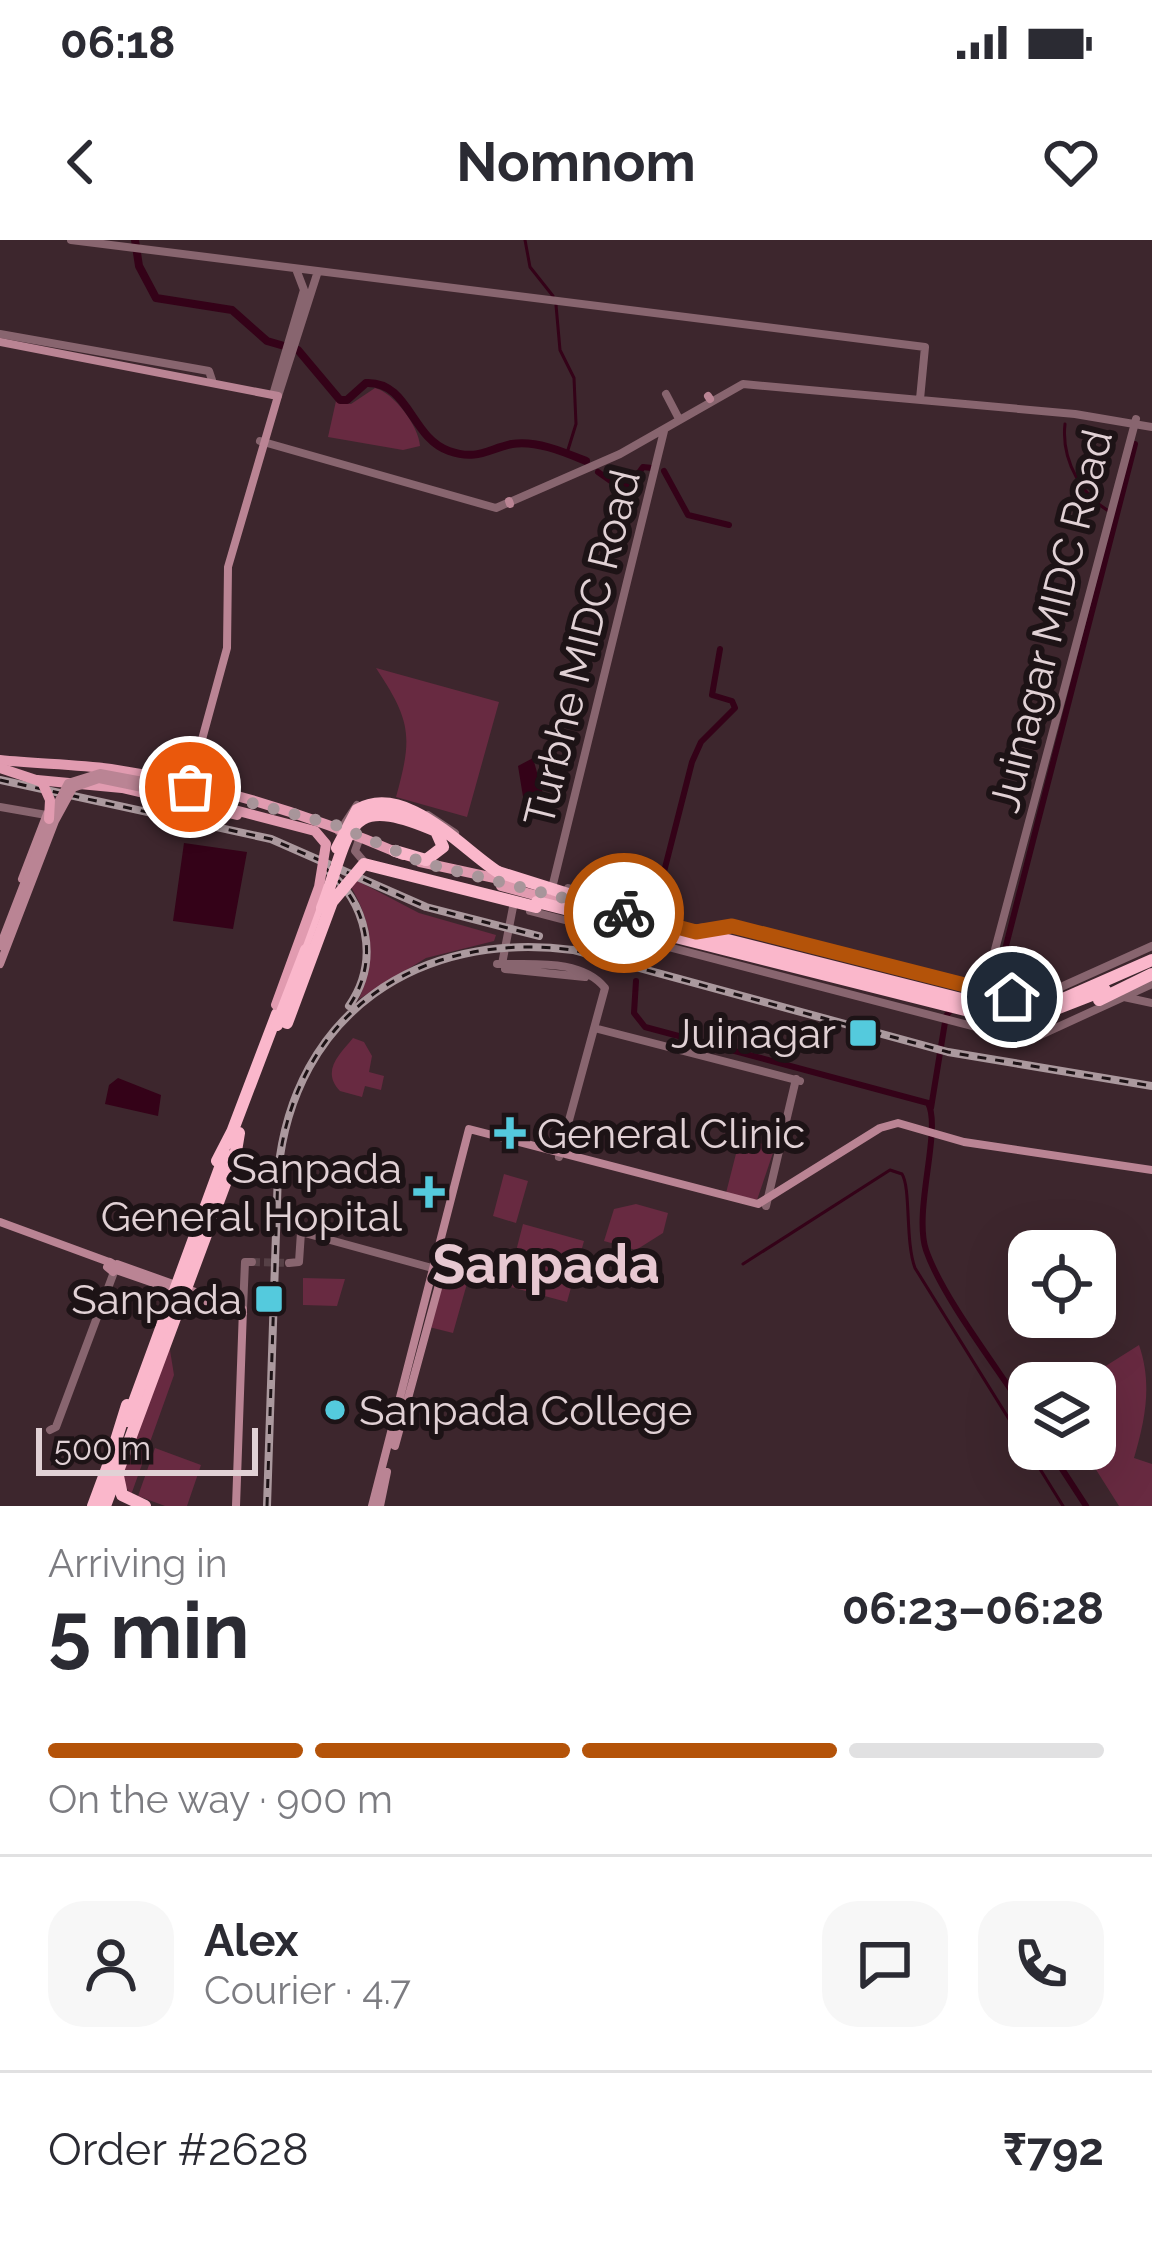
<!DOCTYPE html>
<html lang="en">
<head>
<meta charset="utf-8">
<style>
  body { margin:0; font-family:Raleway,sans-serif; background:#f7f7f7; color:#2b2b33; height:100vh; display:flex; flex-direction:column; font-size:45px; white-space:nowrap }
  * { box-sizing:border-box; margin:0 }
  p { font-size:39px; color:#7c7c81 }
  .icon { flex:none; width:66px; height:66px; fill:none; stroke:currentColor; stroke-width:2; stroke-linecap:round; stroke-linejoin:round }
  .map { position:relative; height:1266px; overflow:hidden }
  .details { display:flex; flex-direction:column; background:#fff; flex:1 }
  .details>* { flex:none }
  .fabs { position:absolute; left:1008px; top:990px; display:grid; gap:24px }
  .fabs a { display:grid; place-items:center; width:108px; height:108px; border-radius:24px; background:#fff; box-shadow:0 12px 48px #0002; font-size:60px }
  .scale { position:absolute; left:36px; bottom:30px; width:222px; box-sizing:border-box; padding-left:12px; border:6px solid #e1d1d5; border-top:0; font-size:33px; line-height:42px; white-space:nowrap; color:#e1d1d5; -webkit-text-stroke:9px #1d1316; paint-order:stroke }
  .pin { position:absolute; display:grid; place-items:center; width:102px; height:102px; color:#fff; margin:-51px; border:6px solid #fff; border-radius:50%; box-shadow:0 3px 12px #0007 }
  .courier { position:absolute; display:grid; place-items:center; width:120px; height:120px; margin:-60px; border:9px solid #b45309; border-radius:50%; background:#fff; color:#222; box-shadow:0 3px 15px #0007 }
  .summary em { font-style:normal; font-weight:700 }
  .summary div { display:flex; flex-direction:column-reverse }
  .summary { display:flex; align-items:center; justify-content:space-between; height:204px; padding:0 48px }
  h1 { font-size:78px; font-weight:700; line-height:90px }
  .bar { display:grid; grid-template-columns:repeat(4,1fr); gap:18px 12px; align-content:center; height:144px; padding:0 48px }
  .bar i { height:15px; border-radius:9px; background:#e1e1e2 }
  .bar .selected { background:#b45309 }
  .bar p { grid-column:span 4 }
  .line { display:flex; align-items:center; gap:30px; padding:0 48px; border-top:3px solid #e1e1e2 }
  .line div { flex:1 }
  .round { display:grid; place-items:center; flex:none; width:126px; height:126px; border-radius:36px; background:#f7f7f7 }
  .status { display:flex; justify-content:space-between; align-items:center; height:84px; padding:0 60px; background:#fff; direction:ltr }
  .status svg { height:33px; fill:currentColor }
  header { display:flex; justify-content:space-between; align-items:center; height:156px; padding:0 48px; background:#fff; font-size:54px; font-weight:700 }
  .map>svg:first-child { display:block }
  .green { fill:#682a41 }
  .water { fill:#340218 }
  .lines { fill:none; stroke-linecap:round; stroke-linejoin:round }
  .stream { stroke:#340218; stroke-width:3 }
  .canal { stroke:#340218; stroke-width:6 }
  .river { stroke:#340218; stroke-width:8 }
  .tertiary-tunnel { stroke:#564046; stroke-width:8; stroke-dasharray:8 4; stroke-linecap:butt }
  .tertiary { stroke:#88656f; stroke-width:8 }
  .secondary { stroke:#ba8494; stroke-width:8 }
  .primary { stroke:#e19bb0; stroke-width:10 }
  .motorway { stroke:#fab7cb; stroke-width:12 }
  .rail-casing { stroke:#ab999e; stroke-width:8 }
  .rail { stroke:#1d1316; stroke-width:3; stroke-dasharray:9; stroke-linecap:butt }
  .secondary-bridge { stroke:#ba8494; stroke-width:8 }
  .primary-bridge { stroke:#e19bb0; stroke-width:10 }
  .motorway-bridge { stroke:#fab7cb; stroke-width:12 }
  .done { stroke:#a8959a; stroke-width:12; stroke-dasharray:0 21.6 }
  .route { stroke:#b45309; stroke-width:15 }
  .poi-dot { fill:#54cadd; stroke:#1d1316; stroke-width:4.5 }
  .labels { text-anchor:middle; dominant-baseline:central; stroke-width:12; stroke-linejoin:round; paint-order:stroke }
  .street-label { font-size:42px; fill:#e1d1d5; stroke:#1d1316 }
  .poi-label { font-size:42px; fill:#e1d1d5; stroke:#1d1316; text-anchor:end }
  .district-label { font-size:54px; font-weight:bold; fill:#e7c8d1; stroke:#1d1316 }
</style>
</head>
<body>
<div class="status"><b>06:18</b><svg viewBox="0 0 49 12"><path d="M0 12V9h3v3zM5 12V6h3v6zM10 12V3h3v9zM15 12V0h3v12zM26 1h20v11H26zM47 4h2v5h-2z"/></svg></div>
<header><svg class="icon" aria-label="back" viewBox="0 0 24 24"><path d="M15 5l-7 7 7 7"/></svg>Nomnom<svg class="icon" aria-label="heart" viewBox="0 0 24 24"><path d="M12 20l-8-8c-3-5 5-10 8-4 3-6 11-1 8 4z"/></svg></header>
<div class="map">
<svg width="1152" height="1266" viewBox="0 0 1152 1266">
  <rect width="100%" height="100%" fill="#3d262d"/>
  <path class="green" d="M 375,148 C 394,153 419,186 420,206 L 403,210 L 328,197 L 336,161 L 351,164 Z
    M 376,428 L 499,462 L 467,577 L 396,557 C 413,496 411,481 376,428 Z
    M 354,639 L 419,673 L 496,695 L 494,701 L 426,718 L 359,759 C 376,719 373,684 351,647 Z
    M 353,798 L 364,802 L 372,816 L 369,832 L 384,836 L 381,850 L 365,846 L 362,857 L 340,851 C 321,831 339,815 353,798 Z
    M 740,898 L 775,907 L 757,960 L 726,953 Z
    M 504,934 L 528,941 L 516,983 L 493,976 Z
    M 636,964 L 668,973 L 663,993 L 636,1010 L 604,1001 L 614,969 Z
    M 523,984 L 584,1001 L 567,1062 L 507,1046 Z
    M 443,1034 L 468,1040 L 453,1093 L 429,1087 Z
    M 303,1038 L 345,1039 L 337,1066 L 303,1065 Z
    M 169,1104 L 174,1135 L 131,1255 L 121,1239 Z
    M 1139,1105 C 1152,1142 1146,1178 1134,1218 L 1152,1224 L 1152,1266 L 1119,1266 L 1083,1209 L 1095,1209 L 1095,1173 L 1111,1162 L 1093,1134 Z
    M 155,1208 L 201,1225 L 187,1266 L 165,1266 L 138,1256 Z"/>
  <path class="water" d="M 533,518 L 548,572 L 526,575 L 518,526 Z
    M 184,603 L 247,612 L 233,689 L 173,681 Z
    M 118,838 L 161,855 L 158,876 L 105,864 L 109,845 Z"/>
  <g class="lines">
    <path class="stream" d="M 525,0 L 530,27 L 553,56
      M 556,65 L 560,110 L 574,138 L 576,184 L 567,213
      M 1065,184 C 1061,220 1082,259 1116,275
      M 743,1024 L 890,930 L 902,934 C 911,948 905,1001 915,1028 L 1063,1266"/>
    <path class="canal" d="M 664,231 L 688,275 L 729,285
      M 598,232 L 615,244 L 630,245 L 643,227 L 652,228
      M 656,663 L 692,522 L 701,502 L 735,468 L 732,461 L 712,455 L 720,409
      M 636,741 L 634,773 L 645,787 L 928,863 C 942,889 913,971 926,1010 C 943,1059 1000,1131 1029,1177
      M 963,759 L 970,754 L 992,760 L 1135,204
      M 931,868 L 946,776 L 953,767
      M 1049,1209 L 1086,1266"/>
    <path class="river" d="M 135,0 L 139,26 L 156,58 L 232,70 L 267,101 L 298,110 L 340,160 L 347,160 L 366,143 C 409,141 411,198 449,211 C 477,221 488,209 512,204 C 536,200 564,212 586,221"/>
    <path class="tertiary-tunnel" d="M 252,1022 L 289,1023"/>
    <path class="tertiary" d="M 71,0 L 925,107 L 920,159
      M 0,94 L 209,131 L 212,140
      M 666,154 L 678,177
      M 273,155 L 304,50 L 296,29
      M 278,156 L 318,31
      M 260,201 L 496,268 L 620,214 L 743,144 L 1075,174 L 1152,187
      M 0,567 L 52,576
      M 428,575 L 455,593
      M 339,592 L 357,565
      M 360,597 L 355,611 L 366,624
      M 553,644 L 664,191
      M 568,648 L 644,674
      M 530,671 L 1018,798 L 1036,797 L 1152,744
      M 699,688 L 732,685 L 1012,757 L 1052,751 L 1152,706
      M 497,724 C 531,725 581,718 605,748 L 559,917
      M 502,724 L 513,667
      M 505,729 L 585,737
      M 984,751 L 1136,179
      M 1124,757 L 1152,763
      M 598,789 L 800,841
      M 766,966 L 796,839
      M 289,1023 L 299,1022 L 301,992 L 432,1028
      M 243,1069 L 245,1022 L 252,1022
      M 50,1190 L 56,1187 L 114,1032"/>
    <path class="secondary" d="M 0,102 L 278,156 L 228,327 L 227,408 L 189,547 L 159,544
      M 708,156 L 710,159
      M 509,261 L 510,264
      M 173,554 L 219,561
      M 22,639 L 47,574
      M 0,982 L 109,1022
      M 110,1022 L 117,1026 L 113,1032 L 107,1027 Z
      M 117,1024 L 243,1069 L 236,1266
      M 116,1030 L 243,1074
      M 395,1206 L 440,1041 L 435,1030
      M 372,1266 L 469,889 L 758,964 L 880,888 L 898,883 L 964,902 L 1152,930
      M 380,1266 L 387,1232"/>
    <path class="primary" d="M 0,520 C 37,524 74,524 111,529 C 211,544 311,575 403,615
      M 37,540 L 122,548 L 237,575
      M 209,564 L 232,564
      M 420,622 L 513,642
      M 501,646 L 564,663"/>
    <path class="motorway" d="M 395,611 L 426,620
      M 498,632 L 660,683 L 997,768 L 1056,762 L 1152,720
      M 537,662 L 981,774 L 1043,774 L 1105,750
      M 300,716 L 322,656
      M 1099,760 L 1152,734
      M 231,895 L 277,774
      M 217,921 L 233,890
      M 113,1210 L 127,1165
      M 118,1236 L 122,1255 L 145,1266
      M 93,1266 L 116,1204
      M 105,1266 L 235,917 L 239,893"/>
    <defs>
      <path id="rail" d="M 0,540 L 271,599 L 426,667 L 539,696
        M 325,628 C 367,662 381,720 349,766
        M 267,1266 L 278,932 C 294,773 419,690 573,710 L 948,812 L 1152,846"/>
    </defs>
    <use href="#rail" class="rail-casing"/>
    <use href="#rail" class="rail"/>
    <path class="secondary-bridge" d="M 0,706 L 49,579 L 68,543 L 100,533 L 159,544
      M 0,724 L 55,581 L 73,548 L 99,539 L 157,551"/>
    <path class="primary-bridge" d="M 0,528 L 42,542 L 50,560 L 49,579
      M 227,568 L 315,591 L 326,604 L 319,647 L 276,765"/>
    <path class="motorway-bridge" d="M 337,608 L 357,570 C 405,542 462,609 498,632
      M 322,668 C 352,589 343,551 436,591 L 443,607 L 426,620
      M 287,783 L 332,662 L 364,624 L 536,667
      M 277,785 L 306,710
      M 127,1181 L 225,914"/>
  </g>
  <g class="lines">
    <path class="done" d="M 190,547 L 336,585 L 424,623 L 624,673"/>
    <path class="route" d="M 624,673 L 696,692 L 732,686 L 1012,757"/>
  </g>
  <g class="poi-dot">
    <rect x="848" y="778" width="30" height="30" rx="6"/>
    <path d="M504 875h12v12h12v12h-12v12h-12v-12h-12v-12h12z"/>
    <path d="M423 934h12v12h12v12h-12v12h-12v-12h-12v-12h12z"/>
    <rect x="254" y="1044" width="30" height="30" rx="6"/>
    <circle cx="335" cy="1170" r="12"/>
  </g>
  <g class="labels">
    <g class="street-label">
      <text transform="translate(1051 381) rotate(-76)">Juinagar MIDC Road</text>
      <text transform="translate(582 408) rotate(-76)">Turbhe MIDC Road</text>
    </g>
    <g class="poi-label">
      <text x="836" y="793">Juinagar</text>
      <text x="537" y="893" text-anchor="start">General Clinic</text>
      <text x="402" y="928">Sanpada<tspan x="402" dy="48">General Hopital</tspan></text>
      <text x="242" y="1059">Sanpada</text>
      <text x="359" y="1170" text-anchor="start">Sanpada College</text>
    </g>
    <g class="district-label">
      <text x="546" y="1024">Sanpada</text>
    </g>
  </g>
</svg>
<div class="fabs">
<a><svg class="icon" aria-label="locate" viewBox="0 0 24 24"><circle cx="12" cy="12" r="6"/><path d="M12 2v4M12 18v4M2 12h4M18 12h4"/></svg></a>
<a><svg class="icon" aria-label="layers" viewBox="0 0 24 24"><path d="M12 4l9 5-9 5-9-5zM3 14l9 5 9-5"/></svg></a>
</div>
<div class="scale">500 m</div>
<div class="pin" style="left:190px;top:547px;background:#ea580c"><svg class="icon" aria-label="bag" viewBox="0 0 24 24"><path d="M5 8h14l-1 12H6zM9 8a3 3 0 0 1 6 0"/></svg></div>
<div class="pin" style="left:1012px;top:757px;background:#1f2937"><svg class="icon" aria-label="home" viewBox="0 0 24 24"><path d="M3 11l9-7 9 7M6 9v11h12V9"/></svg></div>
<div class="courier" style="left:624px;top:673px"><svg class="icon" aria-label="bike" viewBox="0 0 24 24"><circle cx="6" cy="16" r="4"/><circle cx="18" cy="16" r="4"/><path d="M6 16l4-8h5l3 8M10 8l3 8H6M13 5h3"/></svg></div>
</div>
<section class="details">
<div class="summary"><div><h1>5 min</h1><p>Arriving in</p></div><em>06:23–06:28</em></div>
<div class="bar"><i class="selected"></i><i class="selected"></i><i class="selected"></i><i></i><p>On the way · 900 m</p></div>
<div class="line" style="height:216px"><a class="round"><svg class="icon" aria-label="person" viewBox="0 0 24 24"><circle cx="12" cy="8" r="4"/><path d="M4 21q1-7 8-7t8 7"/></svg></a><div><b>Alex</b><p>Courier · 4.7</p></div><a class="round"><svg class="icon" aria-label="chat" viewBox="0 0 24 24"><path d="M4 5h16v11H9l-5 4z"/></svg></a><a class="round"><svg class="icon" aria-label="phone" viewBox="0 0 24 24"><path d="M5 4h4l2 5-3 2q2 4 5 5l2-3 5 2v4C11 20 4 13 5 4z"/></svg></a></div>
<div class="line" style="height:156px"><div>Order #2628</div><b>₹792</b></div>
</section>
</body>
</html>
